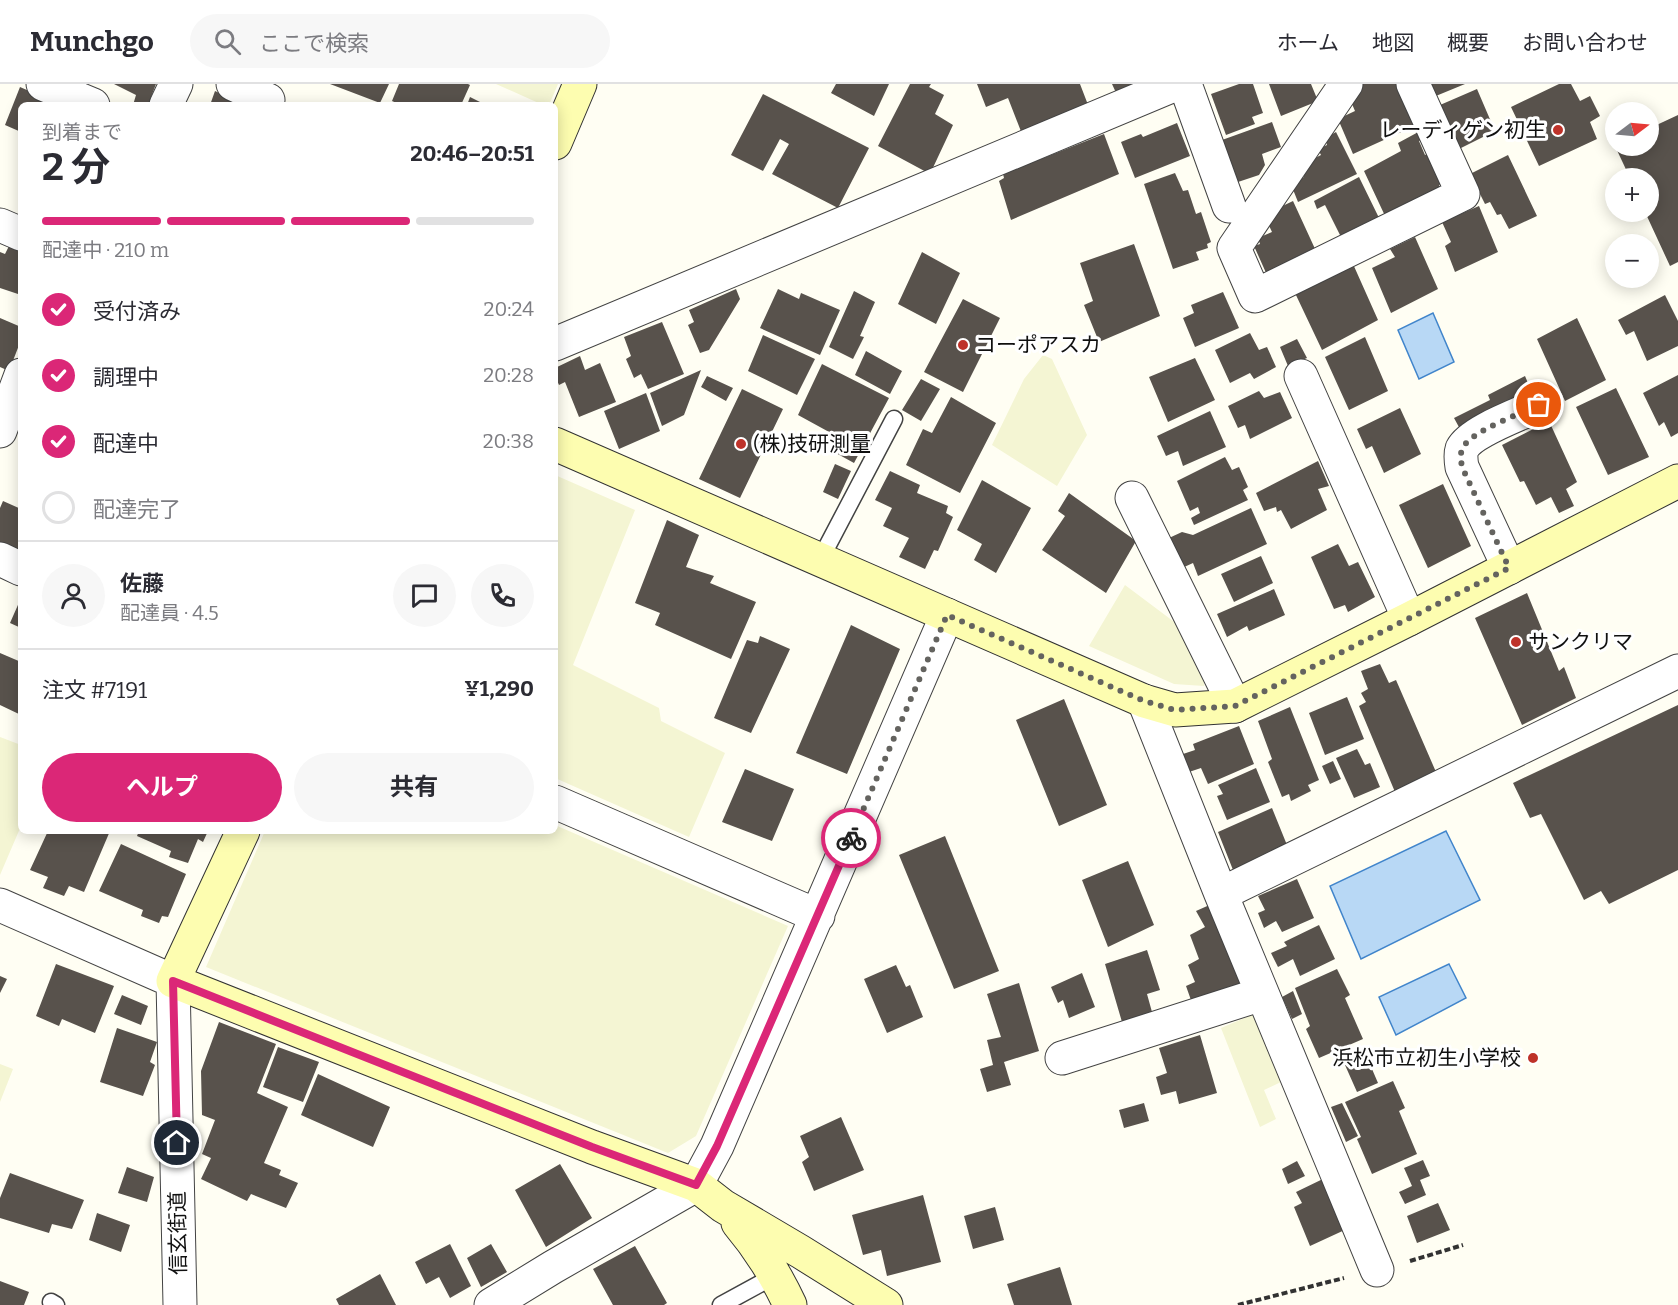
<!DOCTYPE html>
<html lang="ja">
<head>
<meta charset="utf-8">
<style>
  body { margin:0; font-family:Bitter,"Noto Sans JP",serif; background:#f7f7f7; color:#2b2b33; height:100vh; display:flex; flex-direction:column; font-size:22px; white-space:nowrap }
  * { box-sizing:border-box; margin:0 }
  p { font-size:20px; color:#7c7c81 }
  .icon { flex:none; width:33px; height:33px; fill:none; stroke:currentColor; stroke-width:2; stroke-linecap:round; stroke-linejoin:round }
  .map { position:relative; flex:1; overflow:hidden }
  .panel { position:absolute; left:18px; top:18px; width:540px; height:732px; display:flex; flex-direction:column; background:#fff; border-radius:9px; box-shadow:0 3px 15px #0003 }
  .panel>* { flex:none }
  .needle { width:39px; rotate:74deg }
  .controls { position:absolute; left:1605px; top:18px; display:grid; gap:12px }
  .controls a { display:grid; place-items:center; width:54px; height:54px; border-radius:50%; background:#fff; box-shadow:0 3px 15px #0003; font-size:30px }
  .pin { position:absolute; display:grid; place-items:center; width:51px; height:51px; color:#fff; margin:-26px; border:3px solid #fff; border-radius:50%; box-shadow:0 2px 6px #0007 }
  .courier { position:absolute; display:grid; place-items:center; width:60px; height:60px; margin:-30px; border:4px solid #db2777; border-radius:50%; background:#fff; color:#222; box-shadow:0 2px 8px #0007 }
  .headline em { font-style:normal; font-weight:700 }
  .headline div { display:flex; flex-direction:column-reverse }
  .headline { display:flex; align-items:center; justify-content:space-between; height:102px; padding:0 24px }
  h1 { font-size:39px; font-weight:700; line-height:45px }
  .bar { display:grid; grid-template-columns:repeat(4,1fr); gap:9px 6px; align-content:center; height:72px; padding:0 24px }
  .bar i { height:8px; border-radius:4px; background:#e1e1e2 }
  .bar .current { background:#db2777 }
  .bar p { grid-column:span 4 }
  .line { display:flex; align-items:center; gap:15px; padding:0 24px; border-top:2px solid #e1e1e2 }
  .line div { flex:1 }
  .round { display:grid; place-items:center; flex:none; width:63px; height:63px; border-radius:32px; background:#f7f7f7 }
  ol { padding:0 24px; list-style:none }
  li { display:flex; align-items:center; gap:18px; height:66px }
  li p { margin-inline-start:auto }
  li .icon { padding:6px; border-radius:50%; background:#db2777; color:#fff; stroke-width:4 }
  li:last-child { color:#7c7c81 }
  li i { width:33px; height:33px; border:3px solid #e1e1e2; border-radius:50% }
  .button { display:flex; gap:12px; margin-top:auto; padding:12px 24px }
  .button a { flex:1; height:69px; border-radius:36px; background:#db2777; color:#fff; font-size:24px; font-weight:700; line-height:69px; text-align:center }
  .button a+a { background:#f7f7f7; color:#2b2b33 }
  header { display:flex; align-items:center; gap:36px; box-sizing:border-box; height:84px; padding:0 30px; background:#fff; border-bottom:2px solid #e1e1e2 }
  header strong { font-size:28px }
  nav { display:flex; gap:33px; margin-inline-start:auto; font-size:21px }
  .search { width:420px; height:54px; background:#f7f7f7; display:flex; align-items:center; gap:15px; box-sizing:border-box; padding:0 21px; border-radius:33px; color:#7c7c81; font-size:22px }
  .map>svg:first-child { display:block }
  .farmland { fill:#f4f5d3 }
  .water { fill:#b8d8f5; stroke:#4185cb; stroke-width:1.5 }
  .building { fill:#58524c }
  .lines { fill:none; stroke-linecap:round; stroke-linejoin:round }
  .lane-casing { stroke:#434343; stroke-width:19 }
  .street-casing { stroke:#434343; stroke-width:35 }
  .secondary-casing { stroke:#323232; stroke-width:35 }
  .path { stroke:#323232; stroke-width:4; stroke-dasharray:6 3; stroke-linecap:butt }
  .lane { stroke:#fff; stroke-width:16 }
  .street { stroke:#fff; stroke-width:33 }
  .secondary { stroke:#fdfdb0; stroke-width:33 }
  .done { stroke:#64635f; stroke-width:6; stroke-dasharray:0 10.8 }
  .route { stroke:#db2777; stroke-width:8 }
  .poi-dot { fill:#be3229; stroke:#fff; stroke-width:2 }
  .labels { text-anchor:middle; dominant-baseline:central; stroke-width:6; stroke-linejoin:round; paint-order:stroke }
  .poi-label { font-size:21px; fill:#101010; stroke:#fff; text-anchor:start }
  .street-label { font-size:21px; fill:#101010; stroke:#fff }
</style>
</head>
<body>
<header>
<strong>Munchgo</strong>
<div class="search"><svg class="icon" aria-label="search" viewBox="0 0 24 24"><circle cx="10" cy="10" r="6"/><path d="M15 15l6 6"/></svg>ここで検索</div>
<nav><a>ホーム</a><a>地図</a><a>概要</a><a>お問い合わせ</a></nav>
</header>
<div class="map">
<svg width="1678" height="1221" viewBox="0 0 1678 1221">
  <rect width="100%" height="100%" fill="#fffef3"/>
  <path class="farmland" d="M 496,0 L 558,0 L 549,21 L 543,21 Z
    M 1043,271 L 1052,275 L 1087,351 L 1057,402 L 992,361 L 1024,295 Z
    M 555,391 L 635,426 L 573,581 L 659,624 L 661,637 L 725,669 L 689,753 L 555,694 Z
    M 1125,501 L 1177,540 L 1205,592 L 1204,602 L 1174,600 L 1089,562 Z
    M 0,653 L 21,661 L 21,742 L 0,791 Z
    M 555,741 L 788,842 L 696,1052 L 668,1069 L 206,883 L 265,747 L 555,747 Z
    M 1254,930 L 1281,998 L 1264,1006 L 1276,1035 L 1260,1043 L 1221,944 Z
    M 0,980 L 13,985 L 0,1018 Z"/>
  <path class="water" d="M 1433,229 L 1454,278 L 1419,295 L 1398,246 Z
    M 1446,747 L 1480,816 L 1361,875 L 1330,802 Z
    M 1449,880 L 1466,914 L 1396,951 L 1379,913 Z"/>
  <path class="building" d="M 114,0 L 156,0 L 148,21 L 133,21 L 136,11 Z
    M 330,0 L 389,0 L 380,19 Z
    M 399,0 L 468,0 L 470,1 L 461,21 L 401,21 L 392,17 Z
    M 836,0 L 889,0 L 874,32 L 831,9 Z
    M 910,0 L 931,0 L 929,3 L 944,11 L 935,30 L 953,41 L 930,90 L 878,62 Z
    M 977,0 L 1080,0 L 1090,26 L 1022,50 L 1008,14 L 986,23 Z
    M 1112,0 L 1144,0 L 1118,13 Z
    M 1239,0 L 1253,0 L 1263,29 L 1252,33 L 1255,40 L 1226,51 L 1211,10 Z
    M 1269,0 L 1311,0 L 1318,17 L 1281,32 Z
    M 1362,0 L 1400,0 L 1419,40 L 1353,70 L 1338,35 L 1355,27 L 1349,13 L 1360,8 L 1357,2 Z
    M 1425,0 L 1465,0 L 1431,14 Z
    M 1559,0 L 1571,0 L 1580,17 L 1590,12 L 1600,32 L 1590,38 L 1597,55 L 1539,82 L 1511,23 Z
    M 20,3 L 61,21 L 21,21 L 21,48 L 5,41 Z
    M 1477,5 L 1495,47 L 1459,65 L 1440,21 Z
    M 215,7 L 245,21 L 210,21 Z
    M 763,10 L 869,64 L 838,124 L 772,90 L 789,60 L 780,55 L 763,87 L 731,71 Z
    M 470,13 L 486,21 L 467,21 Z
    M 1678,31 L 1678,178 L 1670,182 L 1645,128 L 1648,128 L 1648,94 L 1630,94 L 1615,62 L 1648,62 L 1648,45 Z
    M 1272,38 L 1281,63 L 1262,70 L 1265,81 L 1259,91 L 1238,98 L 1222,56 Z
    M 1177,39 L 1190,72 L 1135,94 L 1121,58 L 1141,50 L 1143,53 Z
    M 1422,46 L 1426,53 L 1419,57 L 1425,71 L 1431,68 L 1445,98 L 1439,101 L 1441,107 L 1386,134 L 1364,87 L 1401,67 L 1398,59 Z
    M 1336,48 L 1357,90 L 1298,118 L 1290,98 L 1304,93 L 1302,85 L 1311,81 L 1309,77 L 1321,71 L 1318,65 L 1327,61 L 1325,54 Z
    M 1104,50 L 1119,90 L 1011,136 L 999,97 L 1004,94 L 1003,90 Z
    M 1508,71 L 1537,132 L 1509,145 L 1501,130 L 1497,131 L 1490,118 L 1485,120 L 1470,90 Z
    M 1175,89 L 1183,107 L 1188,106 L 1196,130 L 1201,128 L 1211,158 L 1207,160 L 1208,164 L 1196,168 L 1199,176 L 1173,185 L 1144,100 Z
    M 1359,93 L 1381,138 L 1342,155 L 1325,121 L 1317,125 L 1314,117 Z
    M 1293,117 L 1316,167 L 1267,191 L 1254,162 L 1260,160 L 1258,154 L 1272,148 L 1264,131 Z
    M 1479,122 L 1498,168 L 1455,188 L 1445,162 L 1451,158 L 1442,138 Z
    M 1415,153 L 1438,205 L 1391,229 L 1372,184 L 1395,173 L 1390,165 Z
    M 10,160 L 21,165 L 21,211 L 0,204 L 0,168 L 5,170 Z
    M 1134,160 L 1160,232 L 1099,258 L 1084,221 L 1093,217 L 1080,179 Z
    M 922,168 L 960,189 L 936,240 L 898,220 Z
    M 1353,180 L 1378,236 L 1322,266 L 1295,209 Z
    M 736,205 L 740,215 L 709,266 L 700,269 L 688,241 L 694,238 L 689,226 Z
    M 778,205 L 799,215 L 801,209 L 840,226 L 820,271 L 760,244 Z
    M 854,207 L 875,218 L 860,252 L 864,253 L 853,275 L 829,263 Z
    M 1223,208 L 1239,244 L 1195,263 L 1183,234 L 1194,229 L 1191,221 Z
    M 1665,211 L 1678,237 L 1678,262 L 1647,277 L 1634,247 L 1626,251 L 1618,236 Z
    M 963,215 L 1000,234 L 963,308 L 924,288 Z
    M 0,234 L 21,243 L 21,256 L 9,287 L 0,283 Z
    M 1577,234 L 1606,296 L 1565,317 L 1537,255 Z
    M 662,238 L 684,290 L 648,305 L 641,290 L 634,294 L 626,275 L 631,272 L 624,253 Z
    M 1250,249 L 1259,266 L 1267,263 L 1276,283 L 1254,295 L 1250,289 L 1230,299 L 1215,266 Z
    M 763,251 L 815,275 L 797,311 L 748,287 Z
    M 1365,253 L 1388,307 L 1349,326 L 1325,273 Z
    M 1297,255 L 1307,274 L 1288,282 L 1280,263 Z
    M 866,267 L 902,287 L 890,310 L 855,291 Z
    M 580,272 L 585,286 L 600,279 L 616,318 L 579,333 L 565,298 L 559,301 L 555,292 L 555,284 Z
    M 1195,274 L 1215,316 L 1168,338 L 1149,293 Z
    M 822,280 L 889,314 L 854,379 L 834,368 L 840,354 L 798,331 Z
    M 701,286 L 684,331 L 662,342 L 650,309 Z
    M 1678,291 L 1678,349 L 1671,353 L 1664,338 L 1659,342 L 1643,309 Z
    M 707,292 L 733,304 L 726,317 L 701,303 Z
    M 1525,292 L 1533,311 L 1460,345 L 1454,334 L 1490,316 L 1488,311 Z
    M 921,295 L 940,305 L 921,337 L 902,326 Z
    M 1616,304 L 1649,373 L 1608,391 L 1576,323 Z
    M 742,305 L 783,325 L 740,414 L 699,395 Z
    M 1259,307 L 1264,314 L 1280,308 L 1292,334 L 1250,355 L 1245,341 L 1238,344 L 1228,322 Z
    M 646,309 L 660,347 L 619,365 L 604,327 Z
    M 951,313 L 996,339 L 960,409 L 906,381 L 923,345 L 932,349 Z
    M 1400,324 L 1421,370 L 1384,389 L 1372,362 L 1366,365 L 1357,345 Z
    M 1210,327 L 1226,363 L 1183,382 L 1178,367 L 1166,372 L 1157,352 Z
    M 1549,337 L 1577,398 L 1566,405 L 1574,422 L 1559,429 L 1551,413 L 1536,421 L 1524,397 L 1520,398 L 1502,361 Z
    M 1225,373 L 1232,386 L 1239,383 L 1248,403 L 1243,406 L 1248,416 L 1194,441 L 1191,434 L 1200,429 L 1198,423 L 1190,427 L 1177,397 Z
    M 1318,377 L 1329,402 L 1318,405 L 1327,426 L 1291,445 L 1281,426 L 1277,428 L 1276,423 L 1264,427 L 1256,409 Z
    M 835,380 L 851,387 L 838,415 L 823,408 Z
    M 890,387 L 920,401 L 917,409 L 948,422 L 946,429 L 953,433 L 938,467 L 934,466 L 925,485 L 899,473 L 909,454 L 883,442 L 892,424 L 875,416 Z
    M 982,396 L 1031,424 L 996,489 L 974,476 L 982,460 L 957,446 Z
    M 1443,400 L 1471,462 L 1428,484 L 1399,421 Z
    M 1069,409 L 1136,457 L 1106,509 L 1042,466 L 1065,432 L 1058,427 Z
    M 3,417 L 21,425 L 21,469 L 0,460 L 0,424 Z
    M 1251,424 L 1267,460 L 1198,492 L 1193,479 L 1182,484 L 1169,454 L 1182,448 L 1193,451 Z
    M 667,436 L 699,451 L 686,483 L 714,492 L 710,499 L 756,518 L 731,575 L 655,541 L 660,529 L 635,519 Z
    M 1338,460 L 1349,482 L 1358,478 L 1375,513 L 1348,528 L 1345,521 L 1334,525 L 1311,473 Z
    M 1261,472 L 1273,499 L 1234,518 L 1221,490 Z
    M 1274,505 L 1285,531 L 1249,547 L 1247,542 L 1227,553 L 1217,530 Z
    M 1527,509 L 1559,587 L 1564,583 L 1576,614 L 1522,641 L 1475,534 Z
    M 21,514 L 21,544 L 10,539 Z
    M 851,541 L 900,565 L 847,690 L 796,669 Z
    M 760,552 L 790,565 L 751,649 L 714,634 L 747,556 L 758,559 Z
    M 0,569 L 21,578 L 21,631 L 0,621 Z
    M 1380,580 L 1389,599 L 1396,596 L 1436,688 L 1395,708 L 1359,622 L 1366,618 L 1361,609 L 1368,605 L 1361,587 Z
    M 1347,613 L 1364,655 L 1325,671 L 1309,629 Z
    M 1064,615 L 1107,721 L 1059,742 L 1016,636 Z
    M 1678,621 L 1678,786 L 1609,820 L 1601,807 L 1584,816 L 1541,730 L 1530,734 L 1513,699 Z
    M 1290,623 L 1319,696 L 1308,701 L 1311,707 L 1291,717 L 1289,710 L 1282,713 L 1268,678 L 1272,675 L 1258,637 Z
    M 1239,642 L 1254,680 L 1208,700 L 1201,684 L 1189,688 L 1183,670 L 1195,666 L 1193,660 Z
    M 1357,665 L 1365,681 L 1370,679 L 1380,703 L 1354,714 L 1336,674 Z
    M 1333,677 L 1341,695 L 1330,700 L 1322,682 Z
    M 1256,684 L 1270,718 L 1227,736 L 1217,712 L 1223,710 L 1218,701 Z
    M 745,685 L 794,705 L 772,757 L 722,738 Z
    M 1272,724 L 1289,766 L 1235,791 L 1218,748 Z
    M 48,747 L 110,747 L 84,808 L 69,802 L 64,812 L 43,804 L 48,793 L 30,786 Z
    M 139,747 L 208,747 L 203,758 L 198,755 L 188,779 L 169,773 L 171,767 L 137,752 Z
    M 945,752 L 999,887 L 954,905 L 899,771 Z
    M 121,760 L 186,790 L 168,833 L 162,832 L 159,839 L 141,832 L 143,826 L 99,807 Z
    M 1128,777 L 1154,841 L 1108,863 L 1082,796 Z
    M 1297,795 L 1314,834 L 1282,848 L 1276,837 L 1264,844 L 1258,829 L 1265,826 L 1258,812 Z
    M 1214,819 L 1246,897 L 1192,919 L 1186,902 L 1195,898 L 1188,881 L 1199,875 L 1190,851 L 1205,843 L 1196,827 Z
    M 1319,841 L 1335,875 L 1300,892 L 1293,875 L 1278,883 L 1271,869 L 1287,862 L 1284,858 Z
    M 1147,866 L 1160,906 L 1147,910 L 1152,928 L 1122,938 L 1105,880 Z
    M 56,880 L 114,902 L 95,949 L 62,935 L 59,942 L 36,932 Z
    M 896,881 L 906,903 L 910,901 L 923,933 L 887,949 L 864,895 Z
    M 1337,885 L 1350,911 L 1345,914 L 1363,955 L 1319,974 L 1306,945 L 1310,942 L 1295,904 Z
    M 1082,889 L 1095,923 L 1069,934 L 1063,916 L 1058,919 L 1051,903 Z
    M 0,892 L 7,895 L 0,909 Z
    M 1019,899 L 1039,967 L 1004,978 L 1011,1001 L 987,1008 L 980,985 L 993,981 L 987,956 L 1001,953 L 987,910 Z
    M 1293,907 L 1302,930 L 1292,935 L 1282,913 Z
    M 122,911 L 148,922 L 141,941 L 114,930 Z
    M 219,938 L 276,960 L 257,1009 L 288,1023 L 264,1079 L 281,1086 L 279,1091 L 298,1099 L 286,1124 L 251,1110 L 247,1117 L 201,1095 L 211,1074 L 202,1070 L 215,1036 L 202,1031 L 201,987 Z
    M 117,944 L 157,958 L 150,978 L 155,981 L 143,1012 L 100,998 Z
    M 1200,951 L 1217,1009 L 1179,1020 L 1176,1007 L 1161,1011 L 1156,993 L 1167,989 L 1159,964 Z
    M 278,963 L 319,978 L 303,1018 L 263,1003 Z
    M 1366,971 L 1378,999 L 1357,1008 L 1345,981 Z
    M 318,990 L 390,1023 L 373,1063 L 301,1031 Z
    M 1393,997 L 1405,1024 L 1399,1027 L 1417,1070 L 1372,1090 L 1357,1055 L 1361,1053 L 1345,1018 Z
    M 1144,1019 L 1149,1037 L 1124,1044 L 1119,1026 Z
    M 1342,1019 L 1358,1052 L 1346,1058 L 1331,1023 Z
    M 841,1033 L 864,1086 L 814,1107 L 802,1078 L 809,1073 L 800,1052 Z
    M 1423,1076 L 1430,1092 L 1420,1096 L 1426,1111 L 1405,1120 L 1399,1108 L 1412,1102 L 1404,1084 Z
    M 1297,1077 L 1305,1092 L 1288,1100 L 1282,1085 Z
    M 560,1080 L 592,1134 L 546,1163 L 515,1106 Z
    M 127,1083 L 154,1093 L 147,1118 L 118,1109 Z
    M 10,1089 L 84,1116 L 72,1145 L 52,1140 L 49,1149 L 0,1134 L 0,1114 Z
    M 1327,1093 L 1349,1144 L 1310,1162 L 1294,1123 L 1302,1119 L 1296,1108 Z
    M 923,1111 L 941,1178 L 887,1192 L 881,1166 L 863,1171 L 852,1131 Z
    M 1438,1119 L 1450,1146 L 1417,1159 L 1407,1132 Z
    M 995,1123 L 1004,1156 L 973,1165 L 964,1132 Z
    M 97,1129 L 130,1141 L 121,1168 L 89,1156 Z
    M 450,1160 L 471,1202 L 450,1214 L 439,1193 L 426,1200 L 415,1178 Z
    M 491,1160 L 507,1188 L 481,1203 L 467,1174 Z
    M 635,1162 L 667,1219 L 664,1221 L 613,1221 L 593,1185 Z
    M 1060,1183 L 1072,1221 L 1014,1221 L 1007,1200 Z
    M 380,1190 L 396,1221 L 339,1221 L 336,1215 Z
    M 0,1197 L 29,1208 L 24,1221 L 0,1221 Z"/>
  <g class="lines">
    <defs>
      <path id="lane" d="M 820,476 L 894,335
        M 51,1218 L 56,1221
        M 721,1221 L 776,1191"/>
      <path id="street" d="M 43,0 L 93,21
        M 233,0 L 268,16 L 266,21
        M 1185,0 L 1229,122
        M 1346,0 L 1234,164 L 1255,212 L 1463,110 L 1413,0
        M 166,21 L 176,0
        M 0,141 L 21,150
        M 555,260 L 1176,0
        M 1301,292 L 1409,535
        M 0,347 L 21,291
        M 1132,414 L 1235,622
        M 0,475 L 21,485
        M 1509,484 L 1462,383 C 1461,377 1460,371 1462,365 C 1471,347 1521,330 1539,321
        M 1144,617 L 1221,810 L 1377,1186
        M 555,718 L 818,832
        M 1221,810 L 1678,587
        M 0,821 L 173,897 L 180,1221
        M 1062,974 L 1262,910
        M 491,1221 L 553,1183 L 696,1101 L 717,1062 L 947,531"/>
      <path id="secondary" d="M 555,59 L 580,0
        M 555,360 L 1144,617 L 1175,626 L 1235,622 L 1409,535 L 1678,397
        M 243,747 L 173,897 L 592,1063 L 696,1101 L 723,1122 L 801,1168 L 886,1221
        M 738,1139 C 760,1165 776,1191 790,1221"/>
    </defs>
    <use href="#lane" class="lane-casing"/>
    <use href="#street" class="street-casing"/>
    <use href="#secondary" class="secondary-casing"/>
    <path class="path" d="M 1410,1177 L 1463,1161
      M 1238,1221 L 1344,1194"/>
    <use href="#lane" class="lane"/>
    <use href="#street" class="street"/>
    <use href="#secondary" class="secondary"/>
  </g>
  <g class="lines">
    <path class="done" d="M 851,754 L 947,531 L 1144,617 L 1175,626 L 1235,622 L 1509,484 L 1462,383 C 1461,377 1460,371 1462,365 C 1470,347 1521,330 1539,321"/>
    <path class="route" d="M 177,1059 L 173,897 L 592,1063 L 696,1101 L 717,1062 L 851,754"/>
  </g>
  <g class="poi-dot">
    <circle cx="1558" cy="46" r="6"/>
    <circle cx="963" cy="261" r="6"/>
    <circle cx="741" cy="360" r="6"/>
    <circle cx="1516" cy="558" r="6"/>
    <circle cx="1533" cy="974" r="6"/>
  </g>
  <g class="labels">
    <g class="poi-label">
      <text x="1546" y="46" text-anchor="end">レーディゲン初生</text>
      <text x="975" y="261">コーポアスカ</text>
      <text x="753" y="360">(株)技研測量</text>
      <text x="1528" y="558">サンクリマ</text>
      <text x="1521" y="974" text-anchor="end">浜松市立初生小学校</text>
    </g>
    <g class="street-label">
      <text transform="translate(178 1149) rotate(-91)">信玄街道</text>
    </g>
  </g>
</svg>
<div class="controls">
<a><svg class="needle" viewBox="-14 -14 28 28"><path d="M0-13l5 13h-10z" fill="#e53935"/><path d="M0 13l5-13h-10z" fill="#7c7c81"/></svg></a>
<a>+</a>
<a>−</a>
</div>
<div class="pin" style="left:1539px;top:321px;background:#ea580c"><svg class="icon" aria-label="bag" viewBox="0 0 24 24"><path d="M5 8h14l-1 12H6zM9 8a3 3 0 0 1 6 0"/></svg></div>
<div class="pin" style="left:177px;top:1059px;background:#1f2937"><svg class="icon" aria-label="home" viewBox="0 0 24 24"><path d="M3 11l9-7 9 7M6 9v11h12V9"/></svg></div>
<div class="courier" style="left:851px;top:754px"><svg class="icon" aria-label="bike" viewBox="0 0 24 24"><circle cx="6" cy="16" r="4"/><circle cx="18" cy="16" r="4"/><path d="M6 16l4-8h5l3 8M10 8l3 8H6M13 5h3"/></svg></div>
<section class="panel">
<div class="headline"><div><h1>2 分</h1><p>到着まで</p></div><em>20:46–20:51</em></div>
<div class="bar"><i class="current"></i><i class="current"></i><i class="current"></i><i></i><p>配達中 · 210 m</p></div>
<ol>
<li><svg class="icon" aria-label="check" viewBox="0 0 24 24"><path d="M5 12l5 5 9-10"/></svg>受付済み<p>20:24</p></li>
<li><svg class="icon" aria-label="check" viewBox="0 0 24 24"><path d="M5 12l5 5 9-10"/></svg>調理中<p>20:28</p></li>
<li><svg class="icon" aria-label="check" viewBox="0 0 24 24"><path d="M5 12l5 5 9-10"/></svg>配達中<p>20:38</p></li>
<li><i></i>配達完了</li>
</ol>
<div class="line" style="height:108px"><a class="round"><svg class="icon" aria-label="person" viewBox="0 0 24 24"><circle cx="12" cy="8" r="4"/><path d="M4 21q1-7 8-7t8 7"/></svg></a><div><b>佐藤</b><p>配達員 · 4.5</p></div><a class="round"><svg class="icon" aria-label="chat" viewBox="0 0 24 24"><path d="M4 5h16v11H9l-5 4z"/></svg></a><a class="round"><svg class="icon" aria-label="phone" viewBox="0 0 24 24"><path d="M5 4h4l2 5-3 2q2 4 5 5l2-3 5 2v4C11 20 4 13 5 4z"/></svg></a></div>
<div class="line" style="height:78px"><div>注文 #7191</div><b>¥1,290</b></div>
<div class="button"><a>ヘルプ</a><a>共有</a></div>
</section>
</div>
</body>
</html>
